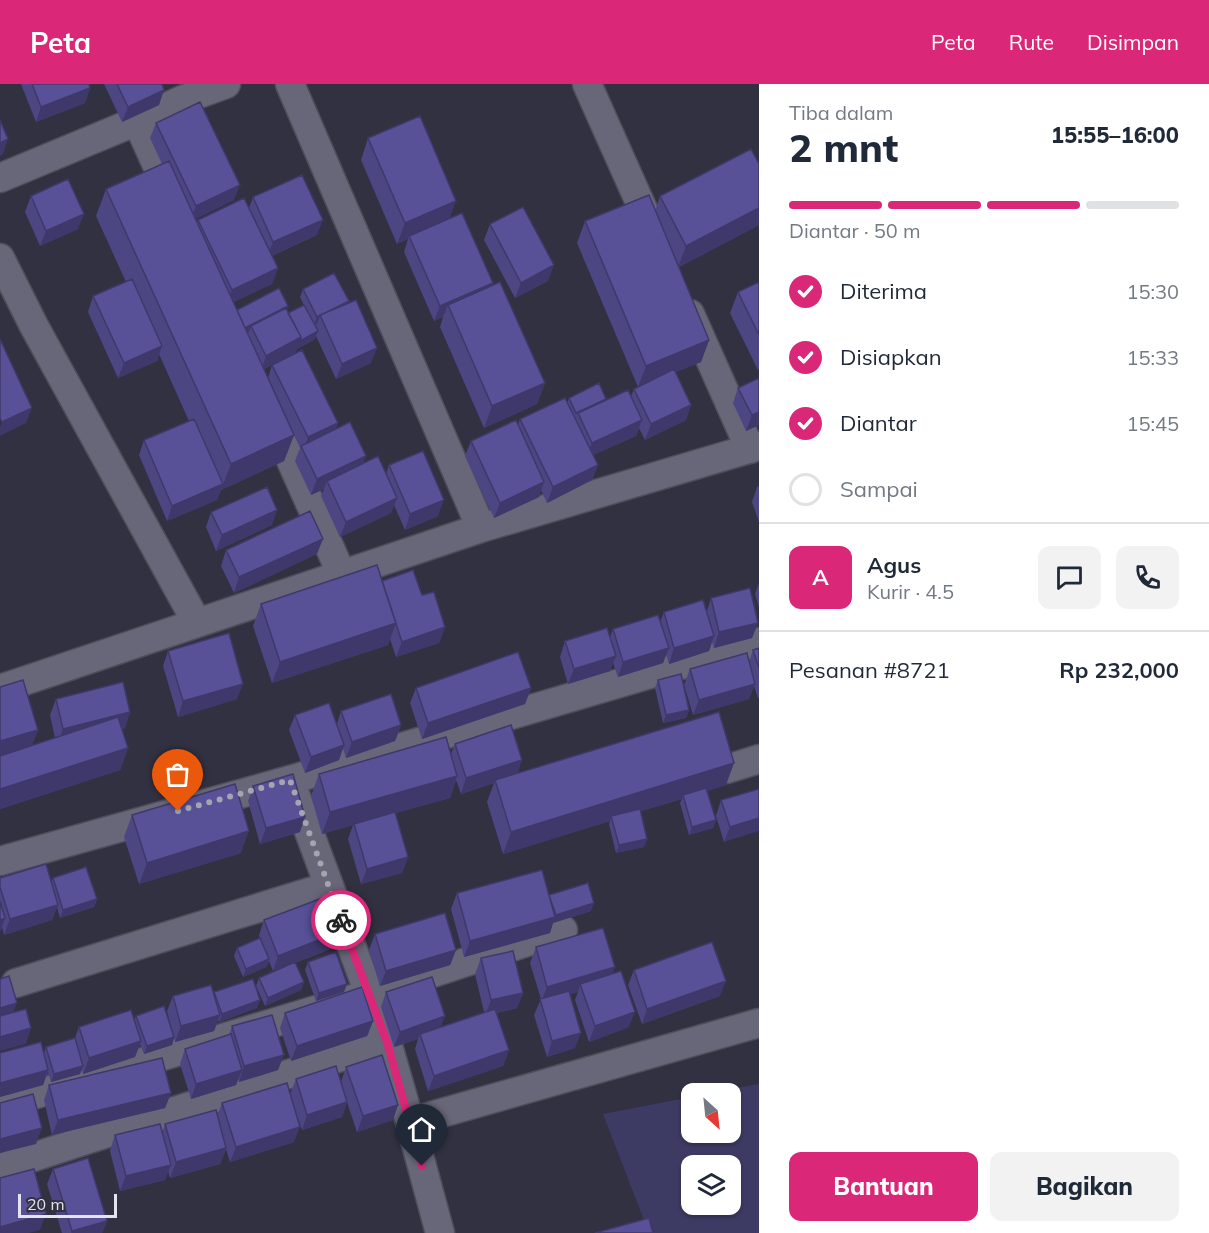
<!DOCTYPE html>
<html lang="id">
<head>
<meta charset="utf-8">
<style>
  body { margin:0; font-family:Mulish,sans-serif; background:#f2f2f3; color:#1f2937; height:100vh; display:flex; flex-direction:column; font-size:22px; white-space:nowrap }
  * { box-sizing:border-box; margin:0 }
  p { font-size:20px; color:#747a83 }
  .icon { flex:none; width:33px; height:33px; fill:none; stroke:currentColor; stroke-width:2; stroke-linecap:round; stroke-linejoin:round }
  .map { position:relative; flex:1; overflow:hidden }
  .drawer { display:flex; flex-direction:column; background:#fff; width:450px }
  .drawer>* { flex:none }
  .needle { width:39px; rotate:153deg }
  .buttons { position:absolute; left:681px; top:999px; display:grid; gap:12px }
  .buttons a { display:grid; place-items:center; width:60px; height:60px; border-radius:12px; background:#fff; box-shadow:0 2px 4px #0004; font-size:30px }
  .scale { position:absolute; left:18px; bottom:15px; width:99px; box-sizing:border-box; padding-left:6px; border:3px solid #e4e4ee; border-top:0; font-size:16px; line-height:21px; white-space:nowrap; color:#e4e4ee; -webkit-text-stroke:4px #313141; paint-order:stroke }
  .pin { position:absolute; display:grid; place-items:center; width:51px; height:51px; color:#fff; margin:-62px -26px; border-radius:50% 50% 50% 0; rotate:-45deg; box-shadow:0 0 6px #0007 }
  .pin .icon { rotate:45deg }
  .courier { position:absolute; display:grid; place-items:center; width:60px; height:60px; margin:-30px; border:4px solid #db2777; border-radius:50%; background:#fff; color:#222; box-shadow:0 2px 8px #0007 }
  .head em { font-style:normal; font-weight:800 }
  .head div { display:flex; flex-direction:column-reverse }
  .head { display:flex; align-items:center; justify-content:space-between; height:102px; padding:0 30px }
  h1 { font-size:39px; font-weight:800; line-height:45px }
  .bar { display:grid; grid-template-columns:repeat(4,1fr); gap:9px 6px; align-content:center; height:72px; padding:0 30px }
  .bar i { height:8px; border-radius:4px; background:#e0e1e3 }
  .bar .selected { background:#db2777 }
  .bar p { grid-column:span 4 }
  .line { display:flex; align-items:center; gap:15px; padding:0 30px; border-top:2px solid #e0e1e3 }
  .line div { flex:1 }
  .round { display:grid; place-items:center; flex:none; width:63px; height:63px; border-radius:12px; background:#f2f2f3 }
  ol { padding:0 30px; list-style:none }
  li { display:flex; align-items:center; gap:18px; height:66px }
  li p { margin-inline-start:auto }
  li .icon { padding:6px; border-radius:50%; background:#db2777; color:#fff; stroke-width:4 }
  li:last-child { color:#747a83 }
  li i { width:33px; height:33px; border:3px solid #e0e1e3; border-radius:50% }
  .button { display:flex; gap:12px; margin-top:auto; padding:12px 30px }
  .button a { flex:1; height:69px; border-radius:12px; background:#db2777; color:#fff; font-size:24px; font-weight:800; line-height:69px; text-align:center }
  .button a+a { background:#f2f2f3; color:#1f2937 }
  header { display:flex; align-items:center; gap:36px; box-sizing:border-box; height:84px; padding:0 30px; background:#db2777; color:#fff }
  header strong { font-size:28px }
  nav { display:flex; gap:33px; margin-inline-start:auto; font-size:21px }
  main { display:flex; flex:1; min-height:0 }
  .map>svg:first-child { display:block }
  .green { fill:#3d3a64; fill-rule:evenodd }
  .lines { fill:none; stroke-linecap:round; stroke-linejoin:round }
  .minor-casing { stroke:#4e4e5b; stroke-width:31 }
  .minor { stroke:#676779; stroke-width:28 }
  .wall { fill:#4c4683 }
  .shaded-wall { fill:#3e396a }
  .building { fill:#585198; stroke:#3e396a; stroke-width:1.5 }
  .done { stroke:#a5a5b1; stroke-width:6; stroke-dasharray:0 10.8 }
  .route { stroke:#db2777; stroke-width:8 }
</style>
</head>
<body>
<header>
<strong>Peta</strong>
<nav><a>Peta</a><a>Rute</a><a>Disimpan</a></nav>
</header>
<main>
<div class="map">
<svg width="759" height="1149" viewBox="0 0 759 1149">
  <rect width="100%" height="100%" fill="#313141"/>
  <path class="green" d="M 759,1000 L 759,1149 L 649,1149 L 603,1030 L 691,1013 L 692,1048 L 730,1048 L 730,1010 L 709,1009 ZM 692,1082 L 730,1082 L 730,1120 L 692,1120 Z"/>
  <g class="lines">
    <defs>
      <path id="minor" d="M 290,0 L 481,444
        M 587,0 L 654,150
        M 137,37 L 173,117
        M 0,94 L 137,37 L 182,16 L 226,0
        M 0,174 L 34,242 L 197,539
        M 690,230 L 750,365
        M 272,334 L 342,491
        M 0,605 L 481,444 L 759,362
        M 727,685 L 759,675
        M 291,699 L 387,958 L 410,1038 L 440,1149
        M 0,777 L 290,696 L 759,558
        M 16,899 L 329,802
        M 0,1021 L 369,910 L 563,846
        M 410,1038 L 759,939
        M 0,1084 L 387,958"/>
    </defs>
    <use href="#minor" class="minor-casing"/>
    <use href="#minor" class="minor"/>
  </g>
  <path class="wall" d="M 21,0 L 89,0 L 90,4 L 85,19 L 36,38 Z
    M 104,0 L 162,0 L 159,21 L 122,38 Z
    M 156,39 L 234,116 L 195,135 L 197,139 L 198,136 L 249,124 L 253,113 L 317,151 L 272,172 L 278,184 L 272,200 L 233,218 L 237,226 L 288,222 L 286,226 L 288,229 L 304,221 L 300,213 L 303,205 L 348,219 L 371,279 L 336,295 L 316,252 L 315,255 L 297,265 L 295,269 L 264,285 L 268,294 L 272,281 L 338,339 L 335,345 L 363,379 L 386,390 L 389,381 L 438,432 L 405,446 L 394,421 L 391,429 L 340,453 L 321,412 L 324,405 L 311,411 L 295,377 L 300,364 L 292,347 L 294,351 L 284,377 L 221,406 L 217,416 L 167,437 L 139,371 L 144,356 L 189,337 L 159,270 L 157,277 L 118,294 L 88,228 L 93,212 L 126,198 L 96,132 L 106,105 L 162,80 L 150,54 Z
    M 368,54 L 449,134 L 491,202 L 545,299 L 537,320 L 484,344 L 440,243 L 443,233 L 434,237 L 404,168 L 408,155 L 397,160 L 361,76 Z
    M 759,80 L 759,141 L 679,183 L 709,256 L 701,278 L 676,288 L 691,321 L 686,336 L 645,356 L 639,344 L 636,352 L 593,371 L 598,381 L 592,396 L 547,419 L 541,406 L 539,413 L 494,434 L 465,372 L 471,357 L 518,341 L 520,335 L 567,319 L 569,314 L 606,315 L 631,312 L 634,305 L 638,303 L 577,159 L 585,137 L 655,127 L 660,112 Z
    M 31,112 L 78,145 L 40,162 L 25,128 Z
    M 490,140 L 548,197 L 515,214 L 484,156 Z
    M 759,198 L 759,285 L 758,286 L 730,229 L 738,208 Z
    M 759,294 L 759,341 L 746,347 L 733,319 L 738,304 Z
    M 759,402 L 759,438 L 752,418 L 757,403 Z
    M 211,428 L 272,441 L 216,467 L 206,443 Z
    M 226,466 L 317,470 L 234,509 L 221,482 Z
    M 382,497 L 422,511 L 445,543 L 439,559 L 396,573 L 390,555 L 388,561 L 272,599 L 253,542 L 261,520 Z
    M 759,499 L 759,523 L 755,510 Z
    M 711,514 L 758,539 L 752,554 L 714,564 L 712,558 L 709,567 L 669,580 L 666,570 L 663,579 L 618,593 L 613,579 L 610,587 L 568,600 L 560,573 L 565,557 L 610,553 L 613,545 L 660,538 L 664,528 L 707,527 Z
    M 759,564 L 759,614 L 758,614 L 754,602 L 749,615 L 693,631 L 684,601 L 690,585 L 749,578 L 753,566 Z
    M 168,567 L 237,615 L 178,633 L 163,582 Z
    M 658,596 L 689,626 L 686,634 L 663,639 L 655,604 Z
    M 0,603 L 38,646 L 32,661 L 55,654 L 50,631 L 56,615 L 130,628 L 125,644 L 122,645 L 128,664 L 120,686 L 0,725 Z
    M 416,604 L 531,604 L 525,620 L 422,655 L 410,619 Z
    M 341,627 L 401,641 L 395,657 L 346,674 L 343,664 L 339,676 L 305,689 L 289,646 L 295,631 L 337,640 Z
    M 455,660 L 517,689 L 726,701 L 707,707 L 716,736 L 713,744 L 689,751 L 680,719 L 682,715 L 641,727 L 647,755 L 644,763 L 616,769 L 609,740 L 610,737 L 503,770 L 487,718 L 494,699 L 461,710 L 456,696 L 450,714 L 395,729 L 408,773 L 402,789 L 361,800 L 348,755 L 353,741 L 322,750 L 311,712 L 319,690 L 451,670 Z
    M 253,702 L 300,748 L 260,760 L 248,717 Z
    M 759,705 L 724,758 L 716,732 L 721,716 Z
    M 132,731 L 241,769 L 139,800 L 124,753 Z
    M 0,794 L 51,798 L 53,794 L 97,815 L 94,823 L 60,834 L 57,823 L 52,836 L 4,851 L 2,843 L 0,848 Z
    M 457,809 L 549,811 L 591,827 L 553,839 L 550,849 L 464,873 L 451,825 Z
    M 264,836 L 333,864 L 295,879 L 304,898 L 301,906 L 265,922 L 256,902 L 259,894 L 273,887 L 269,877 L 266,883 L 243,893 L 234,872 L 237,864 L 260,855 L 259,851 Z
    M 375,850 L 456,866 L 450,881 L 380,902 L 369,866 Z
    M 536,863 L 613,889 L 629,943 L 589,958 L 575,916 L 578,908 L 570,910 L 575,964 L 547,973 L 534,931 L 541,915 L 530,879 Z
    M 481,874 L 523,909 L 517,924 L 497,929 L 509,966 L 503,982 L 428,1007 L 415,965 L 418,955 L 394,963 L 381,923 L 386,908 L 441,943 L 484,928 L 475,890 Z
    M 308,878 L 344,908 L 316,917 L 305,886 Z
    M 634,886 L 720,912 L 642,940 L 628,901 Z
    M 214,908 L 257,924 L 219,938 L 218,936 L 214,947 L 175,958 L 174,954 L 172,961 L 144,970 L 140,960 L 135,973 L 83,990 L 82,986 L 80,990 L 51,998 L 48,988 L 43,1001 L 0,1013 L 0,969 L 44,969 L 46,963 L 75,954 L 79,943 L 134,937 L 136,932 L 172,947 L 167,927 L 173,912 L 214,910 Z
    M 285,929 L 373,937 L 367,952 L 291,977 L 280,944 Z
    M 232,942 L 278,986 L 239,998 L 238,995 L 236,1001 L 191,1015 L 180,980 L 185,965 L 229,951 Z
    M 346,983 L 393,1036 L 357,1048 L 347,1018 L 342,1033 L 302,1046 L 290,1012 L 294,1058 L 230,1078 L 226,1065 L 220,1080 L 170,1094 L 168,1087 L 165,1096 L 120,1107 L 110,1067 L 115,1051 L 162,1049 L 165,1040 L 217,1033 L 222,1019 L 290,1010 L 296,995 L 341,998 Z
    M 49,1001 L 171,1009 L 165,1024 L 52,1051 L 44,1016 Z
    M 53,1085 L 107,1137 L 102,1149 L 62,1149 L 47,1100 Z"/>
  <path class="shaded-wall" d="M 90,4 L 85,19 L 36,38 L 41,23 Z
    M 164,6 L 159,21 L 122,38 L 128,23 Z
    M 8,55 L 3,70 L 0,72 L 0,59 Z
    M 240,101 L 234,116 L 190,138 L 196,122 Z
    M 456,117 L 448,139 L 409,152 L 408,155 L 397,160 L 405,139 Z
    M 759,124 L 759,141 L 678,183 L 686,162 Z
    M 84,130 L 78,145 L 40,162 L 46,147 Z
    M 323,136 L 317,151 L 267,174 L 273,158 Z
    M 554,181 L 548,197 L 515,214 L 521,199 Z
    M 278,184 L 272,200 L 226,222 L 232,206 Z
    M 493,199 L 487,214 L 448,221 L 443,233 L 434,237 L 440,222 Z
    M 288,222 L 285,230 L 251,242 L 249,248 L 239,253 L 242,245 Z
    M 320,232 L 317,240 L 314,241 L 317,233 Z
    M 318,247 L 315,255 L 297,265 L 295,269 L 261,287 L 266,272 L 301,253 Z
    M 709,256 L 701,278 L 638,303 L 646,282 Z
    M 162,262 L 157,277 L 118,294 L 124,279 Z
    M 377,264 L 371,279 L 336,295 L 342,280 Z
    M 545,299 L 537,320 L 484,344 L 492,322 Z
    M 691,321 L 686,336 L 645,356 L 651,340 Z
    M 32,324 L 26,339 L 0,352 L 0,343 L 2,338 Z
    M 759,328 L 759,341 L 746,347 L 752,331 Z
    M 642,336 L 636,352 L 586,374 L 592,359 Z
    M 338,339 L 332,354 L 303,367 L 308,353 Z
    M 294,351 L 284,377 L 221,406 L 231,380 Z
    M 366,372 L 360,388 L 327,397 L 324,405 L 311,411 L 317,395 Z
    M 598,381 L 592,396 L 547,419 L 553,403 Z
    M 544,398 L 539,413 L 494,434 L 500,419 Z
    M 223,400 L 217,416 L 167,437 L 172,422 Z
    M 397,414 L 391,429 L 340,453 L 346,438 Z
    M 444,416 L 438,432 L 405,446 L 410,430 Z
    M 277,426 L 272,441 L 216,467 L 222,451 Z
    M 323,455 L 317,470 L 234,509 L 239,493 Z
    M 396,539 L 388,561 L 272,599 L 280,578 Z
    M 758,539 L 752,554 L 714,564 L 719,548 Z
    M 445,543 L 439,559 L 396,573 L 402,558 Z
    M 714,552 L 709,567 L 669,580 L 674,564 Z
    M 669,564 L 663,579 L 618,593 L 623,578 Z
    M 616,572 L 610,587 L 568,600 L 574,585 Z
    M 243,600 L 237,615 L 178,633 L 183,617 Z
    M 755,600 L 749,615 L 693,631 L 699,616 Z
    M 531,604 L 525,620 L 422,655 L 428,639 Z
    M 689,626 L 686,634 L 663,639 L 666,631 Z
    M 130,628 L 125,644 L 57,661 L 63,645 Z
    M 401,641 L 395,657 L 346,674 L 352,658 Z
    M 38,646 L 30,667 L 0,676 L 0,657 Z
    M 344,661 L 339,676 L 305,689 L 311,673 Z
    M 128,664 L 120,686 L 0,725 L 0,705 Z
    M 522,676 L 517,692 L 495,696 L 494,699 L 461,710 L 466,694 Z
    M 734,679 L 726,701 L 684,714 L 683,711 L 682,715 L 612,736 L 611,732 L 610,737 L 503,770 L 511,748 Z
    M 457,692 L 450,714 L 322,750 L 330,728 Z
    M 305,733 L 300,748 L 260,760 L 266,744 Z
    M 759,734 L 759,747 L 724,758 L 730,743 Z
    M 716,736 L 713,744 L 689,751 L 692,743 Z
    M 249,747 L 241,769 L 139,800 L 147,779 Z
    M 647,755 L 644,763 L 616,769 L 619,761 Z
    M 408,773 L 402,789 L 361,800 L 367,785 Z
    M 97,815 L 94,823 L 60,834 L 63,826 Z
    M 594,819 L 591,827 L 553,839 L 550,849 L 464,873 L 470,857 L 555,833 L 556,831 Z
    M 58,821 L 52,836 L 4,851 L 10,835 Z
    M 5,834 L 0,848 L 0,836 Z
    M 339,848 L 333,864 L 273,887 L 278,872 Z
    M 456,866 L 450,881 L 380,902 L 386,887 Z
    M 269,875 L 266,883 L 243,893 L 246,885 Z
    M 615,883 L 609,899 L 580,900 L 578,908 L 541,918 L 547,903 Z
    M 726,897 L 720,912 L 642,940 L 647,925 Z
    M 304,898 L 301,906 L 265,922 L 268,914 Z
    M 347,900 L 344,908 L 316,917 L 319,909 Z
    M 523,909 L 517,924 L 485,932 L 491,916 Z
    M 260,916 L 257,924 L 219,938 L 222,930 Z
    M 17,919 L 11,934 L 0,938 L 0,924 Z
    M 635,928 L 629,943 L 589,958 L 595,942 Z
    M 220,931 L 214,947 L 175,958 L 181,942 Z
    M 445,932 L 439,948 L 420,950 L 418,955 L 394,963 L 400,948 Z
    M 373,937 L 367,952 L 291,977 L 297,962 Z
    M 31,944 L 26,960 L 0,967 L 0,953 Z
    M 581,949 L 575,964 L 547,973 L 552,957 Z
    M 174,953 L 172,961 L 144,970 L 147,962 Z
    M 141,957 L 135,973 L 83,990 L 89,974 Z
    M 509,966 L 503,982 L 428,1007 L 434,992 Z
    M 284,971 L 278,986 L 239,998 L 244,982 Z
    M 83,982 L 80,990 L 51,998 L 54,990 Z
    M 48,986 L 43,1001 L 0,1013 L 0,999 Z
    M 242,986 L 236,1001 L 191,1015 L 196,1000 Z
    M 171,1009 L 165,1024 L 52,1051 L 58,1036 Z
    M 347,1018 L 342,1033 L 302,1046 L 307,1031 Z
    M 398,1021 L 393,1036 L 357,1048 L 363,1032 Z
    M 300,1043 L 294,1058 L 230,1078 L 236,1063 Z
    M 42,1044 L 36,1060 L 0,1069 L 0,1055 Z
    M 226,1064 L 220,1080 L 170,1094 L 176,1078 Z
    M 171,1081 L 165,1096 L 120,1107 L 126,1092 Z
    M 46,1130 L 40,1146 L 29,1149 L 0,1149 L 0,1143 Z
    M 107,1137 L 102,1149 L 71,1149 L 72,1147 Z"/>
  <path class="building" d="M 32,0 L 89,0 L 90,4 L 41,23 Z
    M 117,0 L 162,0 L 164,6 L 128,23 Z
    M 200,18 L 240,101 L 196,122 L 156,39 Z
    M 420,32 L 456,117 L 405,139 L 368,54 Z
    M 0,36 L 8,55 L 0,59 Z
    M 751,65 L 759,80 L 759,124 L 686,162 L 660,112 Z
    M 169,77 L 294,351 L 231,380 L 106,105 Z
    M 302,91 L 323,136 L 273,158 L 253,113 Z
    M 68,95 L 84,130 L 46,147 L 31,112 Z
    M 649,111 L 709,256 L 646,282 L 585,137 Z
    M 244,114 L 278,184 L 232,206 L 198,136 Z
    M 523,123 L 554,181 L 521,199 L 490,140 Z
    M 462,129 L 493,199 L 440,222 L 409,152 Z
    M 334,189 L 349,217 L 317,233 L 303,205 Z
    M 132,195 L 162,262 L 124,279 L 93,212 Z
    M 500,198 L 545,299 L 492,322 L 448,221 Z
    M 759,198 L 759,251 L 738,208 Z
    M 279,204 L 288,222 L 245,244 L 237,226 Z
    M 356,216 L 377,264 L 342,280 L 320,231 Z
    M 304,221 L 318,247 L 300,257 L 301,253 L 288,229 Z
    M 286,224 L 301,253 L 266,272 L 251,242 Z
    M 0,255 L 32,324 L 2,338 L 0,334 Z
    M 302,266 L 338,339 L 308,353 L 272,281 Z
    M 674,285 L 691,321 L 651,340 L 634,305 Z
    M 759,294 L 759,328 L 752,331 L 738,304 Z
    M 599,299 L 606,315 L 576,329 L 569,314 Z
    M 628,306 L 642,336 L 592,359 L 578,329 Z
    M 565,314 L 598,381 L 553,403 L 520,335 Z
    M 194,335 L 223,400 L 172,422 L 144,356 Z
    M 516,336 L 544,398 L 500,419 L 471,357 Z
    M 350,338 L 366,372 L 317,395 L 301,362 Z
    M 423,367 L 444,416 L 410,430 L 389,381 Z
    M 378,372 L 397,414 L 346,438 L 327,397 Z
    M 267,403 L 277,426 L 222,451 L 211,428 Z
    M 310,427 L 323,455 L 239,493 L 226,466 Z
    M 377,481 L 396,539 L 280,578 L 261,520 Z
    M 413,486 L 422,511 L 434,508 L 445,543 L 402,558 L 382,497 Z
    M 750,504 L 758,539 L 719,548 L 711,514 Z
    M 703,516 L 714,552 L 674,564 L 664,528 Z
    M 658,531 L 669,564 L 623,578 L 613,545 Z
    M 607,544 L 616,572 L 574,585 L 565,557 Z
    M 229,549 L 243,600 L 183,617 L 168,567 Z
    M 759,564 L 759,584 L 753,566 Z
    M 518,568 L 531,604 L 428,639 L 416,604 Z
    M 747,569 L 755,600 L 699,616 L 690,585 Z
    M 681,590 L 689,626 L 666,631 L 658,596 Z
    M 23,596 L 38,646 L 0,657 L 0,603 Z
    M 123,598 L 130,628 L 63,645 L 56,615 Z
    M 391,610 L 401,641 L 352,658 L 341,627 Z
    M 329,619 L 344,661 L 311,673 L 295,631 Z
    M 719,628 L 734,679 L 511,748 L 495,696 Z
    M 118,633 L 128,664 L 0,705 L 0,672 Z
    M 511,641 L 522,676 L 466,694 L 455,660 Z
    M 446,653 L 457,692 L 330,728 L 319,690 Z
    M 293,690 L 305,733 L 266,744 L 253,702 Z
    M 235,700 L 249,747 L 147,779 L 132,731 Z
    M 706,704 L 716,736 L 692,743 L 683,711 Z
    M 759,705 L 759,734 L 730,743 L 721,716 Z
    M 640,725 L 647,755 L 619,761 L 611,732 Z
    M 395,728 L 408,773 L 367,785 L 354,740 Z
    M 46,780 L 58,821 L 10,835 L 0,803 L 0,794 Z
    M 86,783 L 97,815 L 63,826 L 53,794 Z
    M 542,786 L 555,833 L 470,857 L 457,809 Z
    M 588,799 L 594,819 L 556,831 L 549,811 Z
    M 325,813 L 339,848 L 278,872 L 264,836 Z
    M 0,817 L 5,834 L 0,836 Z
    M 445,829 L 456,866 L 386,887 L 375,850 Z
    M 603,844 L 615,883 L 547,903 L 536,863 Z
    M 260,854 L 269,875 L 246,885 L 237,864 Z
    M 712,858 L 726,897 L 647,925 L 634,886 Z
    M 513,867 L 523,909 L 491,916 L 481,874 Z
    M 336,868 L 347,900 L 319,909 L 308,878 Z
    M 295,878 L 304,898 L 268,914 L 259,894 Z
    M 621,887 L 635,928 L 595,942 L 580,900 Z
    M 9,892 L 17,919 L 0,924 L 0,895 Z
    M 432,893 L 445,932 L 400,948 L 386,908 Z
    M 253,895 L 260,916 L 222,930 L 214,908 Z
    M 211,901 L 220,931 L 181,942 L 173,912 Z
    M 362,903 L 373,937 L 297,962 L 285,929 Z
    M 569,907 L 581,949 L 552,957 L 540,915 Z
    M 164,922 L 174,953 L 147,962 L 136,932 Z
    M 26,925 L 31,944 L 0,953 L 0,932 Z
    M 495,925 L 509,966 L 434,992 L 420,950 Z
    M 131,926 L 141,957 L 89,974 L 79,943 Z
    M 272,931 L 284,971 L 244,982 L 232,942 Z
    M 231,950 L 242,986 L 196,1000 L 185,965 Z
    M 75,954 L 83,982 L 54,990 L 46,963 Z
    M 41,958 L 48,986 L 0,999 L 0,969 Z
    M 382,971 L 398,1021 L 363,1032 L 346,983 Z
    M 162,974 L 171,1009 L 58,1036 L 49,1001 Z
    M 336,982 L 347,1018 L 307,1031 L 296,995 Z
    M 287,999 L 300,1043 L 236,1063 L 222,1019 Z
    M 33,1010 L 42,1044 L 0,1055 L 0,1019 Z
    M 216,1026 L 226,1064 L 176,1078 L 165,1040 Z
    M 160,1040 L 171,1081 L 126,1092 L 115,1051 Z
    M 88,1074 L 107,1137 L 72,1147 L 53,1085 Z
    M 34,1085 L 46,1130 L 0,1143 L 0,1094 Z
    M 649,1134 L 653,1149 L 595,1149 Z"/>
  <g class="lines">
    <path class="done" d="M 178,727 L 290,696 L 341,836"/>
    <path class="route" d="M 341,836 L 387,958 L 422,1082"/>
  </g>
</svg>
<div class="buttons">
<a><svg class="needle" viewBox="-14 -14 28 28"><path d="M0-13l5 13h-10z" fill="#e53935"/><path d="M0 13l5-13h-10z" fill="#747a83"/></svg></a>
<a><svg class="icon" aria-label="layers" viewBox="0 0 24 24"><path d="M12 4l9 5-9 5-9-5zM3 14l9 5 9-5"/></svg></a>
</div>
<div class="scale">20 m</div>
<div class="pin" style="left:178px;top:727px;background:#ea580c"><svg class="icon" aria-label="bag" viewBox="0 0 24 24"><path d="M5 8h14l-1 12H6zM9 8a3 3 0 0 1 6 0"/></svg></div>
<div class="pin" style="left:422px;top:1082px;background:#1f2937"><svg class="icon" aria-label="home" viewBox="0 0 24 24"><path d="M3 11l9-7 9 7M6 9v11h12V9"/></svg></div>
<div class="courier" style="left:341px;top:836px"><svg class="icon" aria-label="bike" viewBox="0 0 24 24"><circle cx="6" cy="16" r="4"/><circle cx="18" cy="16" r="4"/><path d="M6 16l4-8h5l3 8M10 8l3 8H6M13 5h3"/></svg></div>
</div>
<section class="drawer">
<div class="head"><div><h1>2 mnt</h1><p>Tiba dalam</p></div><em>15:55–16:00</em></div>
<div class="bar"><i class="selected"></i><i class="selected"></i><i class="selected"></i><i></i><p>Diantar · 50 m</p></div>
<ol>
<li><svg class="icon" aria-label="check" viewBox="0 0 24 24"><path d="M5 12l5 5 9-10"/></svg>Diterima<p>15:30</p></li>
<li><svg class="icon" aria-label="check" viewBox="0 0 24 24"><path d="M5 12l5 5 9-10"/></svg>Disiapkan<p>15:33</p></li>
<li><svg class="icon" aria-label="check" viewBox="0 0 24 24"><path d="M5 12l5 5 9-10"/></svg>Diantar<p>15:45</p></li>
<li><i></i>Sampai</li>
</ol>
<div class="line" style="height:108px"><b class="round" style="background:#db2777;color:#fff">A</b><div><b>Agus</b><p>Kurir · 4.5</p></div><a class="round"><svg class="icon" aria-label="chat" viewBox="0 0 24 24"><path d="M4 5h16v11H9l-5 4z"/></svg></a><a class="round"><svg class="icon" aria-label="phone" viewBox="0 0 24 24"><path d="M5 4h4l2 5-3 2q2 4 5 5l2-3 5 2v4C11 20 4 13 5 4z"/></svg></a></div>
<div class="line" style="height:78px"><div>Pesanan #8721</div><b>Rp 232,000</b></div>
<div class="button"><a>Bantuan</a><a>Bagikan</a></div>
</section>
</main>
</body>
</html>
